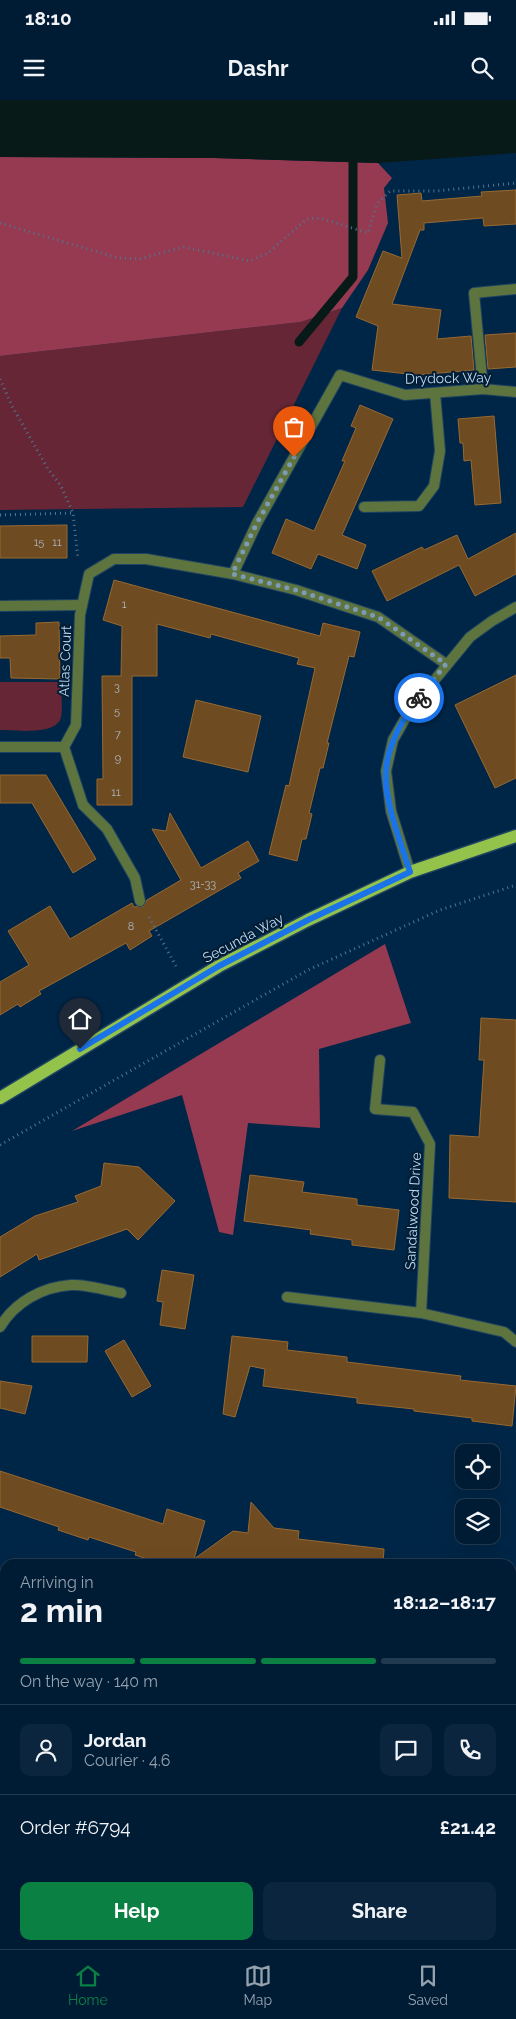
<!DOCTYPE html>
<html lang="en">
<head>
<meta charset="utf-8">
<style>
  body { margin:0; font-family:Raleway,sans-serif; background:#0a253d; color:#f1f3f6; height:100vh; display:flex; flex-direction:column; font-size:19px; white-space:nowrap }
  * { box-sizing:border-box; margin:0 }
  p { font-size:16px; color:#95a1ad }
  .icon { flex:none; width:28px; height:28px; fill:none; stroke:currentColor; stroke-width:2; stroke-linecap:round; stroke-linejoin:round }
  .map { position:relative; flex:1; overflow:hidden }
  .side { position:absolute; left:0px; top:1459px; width:516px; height:391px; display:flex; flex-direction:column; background:#001c35; border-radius:15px 15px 0 0; box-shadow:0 5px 20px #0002,0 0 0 1px #223a50 }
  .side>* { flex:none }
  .fabs { position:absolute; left:455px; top:1344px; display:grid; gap:10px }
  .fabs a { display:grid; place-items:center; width:45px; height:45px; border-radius:10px; background:#001c35; box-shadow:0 5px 20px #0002,0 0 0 1px #223a50; font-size:25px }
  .pin { position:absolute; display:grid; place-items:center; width:42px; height:42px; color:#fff; margin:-51px -21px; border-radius:50% 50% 50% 0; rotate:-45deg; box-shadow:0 0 5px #0007 }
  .pin .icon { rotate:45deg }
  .courier { position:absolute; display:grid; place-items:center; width:50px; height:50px; margin:-25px; border:4px solid #1a73e8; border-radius:50%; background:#fff; color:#222; box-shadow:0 1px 6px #0007 }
  .overview em { font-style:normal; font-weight:700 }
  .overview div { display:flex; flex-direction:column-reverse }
  .overview { display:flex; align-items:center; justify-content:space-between; height:85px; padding:0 20px }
  h1 { font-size:32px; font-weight:700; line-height:38px }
  .bar { display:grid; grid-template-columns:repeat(4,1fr); gap:8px 5px; align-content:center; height:60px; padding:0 20px }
  .bar i { height:6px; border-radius:4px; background:#223a50 }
  .bar .on { background:#0b8043 }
  .bar p { grid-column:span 4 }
  .line { display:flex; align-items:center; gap:12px; padding:0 20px; border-top:1px solid #223a50 }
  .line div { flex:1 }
  .round { display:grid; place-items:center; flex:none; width:52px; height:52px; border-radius:10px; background:#0a253d }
  .button { display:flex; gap:10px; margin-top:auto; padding:10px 20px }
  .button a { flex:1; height:58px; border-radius:10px; background:#0b8043; color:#fff; font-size:20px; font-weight:700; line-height:58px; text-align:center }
  .button a+a { background:#0a253d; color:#f1f3f6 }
  .status { display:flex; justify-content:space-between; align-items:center; height:35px; padding:0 25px; background:#001c35; direction:ltr }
  .status svg { height:14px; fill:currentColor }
  header { display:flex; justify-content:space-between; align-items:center; height:65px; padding:0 20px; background:#001c35; font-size:22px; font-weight:700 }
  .menu { display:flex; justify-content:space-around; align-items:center; height:70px; border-top:1px solid #223a50; background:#001c35; font-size:14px; color:#95a1ad }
  .menu a { display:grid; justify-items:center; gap:2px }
  .menu .on { color:#0b8043 }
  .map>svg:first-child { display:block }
  .green { fill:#662636 }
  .forest { fill:#953a50 }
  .water { fill:#071a18 }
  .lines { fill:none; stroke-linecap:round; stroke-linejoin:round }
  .stream { stroke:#071a18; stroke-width:9 }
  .building { fill:#6f4b21; stroke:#986931 }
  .service-casing { stroke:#1f4363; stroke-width:12 }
  .minor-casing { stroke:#1f4363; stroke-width:12 }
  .primary-casing { stroke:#1f4363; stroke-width:15 }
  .path { stroke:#527392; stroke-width:3; stroke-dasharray:1 4; stroke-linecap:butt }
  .service { stroke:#5d743e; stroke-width:10 }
  .minor { stroke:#5d743e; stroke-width:10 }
  .primary { stroke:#94c34b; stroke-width:12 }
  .done { stroke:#7c9bb8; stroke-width:5; stroke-dasharray:0 9 }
  .route { stroke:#1a73e8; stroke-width:6 }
  .labels { text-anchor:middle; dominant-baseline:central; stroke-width:4; stroke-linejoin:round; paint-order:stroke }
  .number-label { font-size:11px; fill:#abb6c0 }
  .street-label { font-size:14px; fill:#bfdaf5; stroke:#021d34 }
</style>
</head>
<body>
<div class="status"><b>18:10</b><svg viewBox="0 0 49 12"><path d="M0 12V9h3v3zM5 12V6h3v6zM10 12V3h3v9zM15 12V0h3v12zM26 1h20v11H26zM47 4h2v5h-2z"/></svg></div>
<header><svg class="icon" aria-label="menu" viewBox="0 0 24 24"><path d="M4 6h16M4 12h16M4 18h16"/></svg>Dashr<svg class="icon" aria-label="search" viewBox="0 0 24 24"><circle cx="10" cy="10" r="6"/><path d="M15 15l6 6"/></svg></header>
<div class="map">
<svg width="516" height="1849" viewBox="0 0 516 1849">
  <rect width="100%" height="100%" fill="#002647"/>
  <path class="green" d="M 342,208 L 243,407 L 0,410 L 0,256 L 301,222 Z
    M 0,582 L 61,582 C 61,593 63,607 61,617 C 57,636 15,630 0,630 Z"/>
  <path class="forest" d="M 0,57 L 214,58 L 378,63 L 392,78 L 384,88 L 388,123 L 368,170 L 342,208 L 301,222 L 0,256 Z
    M 385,844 L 411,923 L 319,949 L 320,1028 L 248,1023 L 233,1135 L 219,1132 L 182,995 L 72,1031 Z"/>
  <path class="water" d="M 0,0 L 516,0 L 516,53 L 378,63 L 214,58 L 0,57 Z"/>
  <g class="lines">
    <path class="stream" d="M 299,242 L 353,177 L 353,53"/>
  </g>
  <path class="building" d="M 516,90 L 516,124 L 484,126 L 483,118 L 424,123 L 424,130 L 420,130 L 392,204 L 441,210 L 437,239 L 471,236 L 474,270 L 417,275 L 372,270 L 378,226 L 356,217 L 383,151 L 402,158 L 397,95 L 421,93 L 422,101 L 482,96 L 481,92 Z
    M 516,233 L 516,267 L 488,269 L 485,235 Z
    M 360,305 L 393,319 L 342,435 L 366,445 L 357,469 L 318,454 L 311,469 L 272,453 L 286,419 L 314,431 L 345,361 L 342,361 L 356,328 L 351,326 Z
    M 494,316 L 501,403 L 475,405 L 471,360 L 464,361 L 463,343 L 460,343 L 458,319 Z
    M 67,425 L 67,458 L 0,458 L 0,426 Z
    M 516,433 L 516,474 L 475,496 L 459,465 L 387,501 L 372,471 L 422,447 L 424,450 L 457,435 L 468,459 Z
    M 114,480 L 320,536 L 323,523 L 360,532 L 354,557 L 349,556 L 327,643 L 329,643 L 323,668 L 320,668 L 309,713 L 312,714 L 306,739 L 302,739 L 297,761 L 269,754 L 286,685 L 289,686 L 315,568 L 297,564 L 299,558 L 211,534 L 210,538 L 157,524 L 157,576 L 132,576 L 132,705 L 97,705 L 97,679 L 103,679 L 102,576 L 121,576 L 122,526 L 103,520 Z
    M 59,522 L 60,579 L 11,578 L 10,558 L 0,558 L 0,536 L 36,535 L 36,523 Z
    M 516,575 L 516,678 L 495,688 L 455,605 Z
    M 196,600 L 261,616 L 248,672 L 183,657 Z
    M 0,675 L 46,675 L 96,759 L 73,773 L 32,703 L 0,703 Z
    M 170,713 L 201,768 L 248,741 L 259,761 L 238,773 L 241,778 L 149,831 L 152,836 L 130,850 L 126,843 L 39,891 L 41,894 L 20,907 L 18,904 L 0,915 L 0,882 L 29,865 L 8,831 L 50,806 L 70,839 L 132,803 L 134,807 L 144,806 L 147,800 L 181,780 L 152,729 L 166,731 Z
    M 481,918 L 516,920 L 516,1102 L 449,1098 L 450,1035 L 479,1037 L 484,960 L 479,960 Z
    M 104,1063 L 139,1067 L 175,1101 L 138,1140 L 127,1129 L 39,1160 L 37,1154 L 0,1177 L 0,1137 L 35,1116 L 78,1102 L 75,1096 L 101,1086 Z
    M 250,1075 L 304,1082 L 302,1092 L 357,1099 L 357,1105 L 399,1110 L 394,1150 L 352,1145 L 352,1140 L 310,1134 L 311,1130 L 244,1121 Z
    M 162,1170 L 194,1175 L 185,1229 L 160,1225 L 163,1202 L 157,1201 Z
    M 32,1236 L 88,1236 L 87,1262 L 32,1262 Z
    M 232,1236 L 288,1242 L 287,1250 L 347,1257 L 347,1262 L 461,1276 L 460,1280 L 516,1286 L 512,1326 L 472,1321 L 472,1318 L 414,1311 L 414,1309 L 357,1303 L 357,1298 L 263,1286 L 265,1269 L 250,1266 L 235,1317 L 223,1314 Z
    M 124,1240 L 151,1286 L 132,1297 L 105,1251 Z
    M 0,1281 L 32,1286 L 25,1314 L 0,1308 Z
    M 0,1371 L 163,1424 L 167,1409 L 205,1421 L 194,1459 L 233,1431 L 248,1433 L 251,1402 L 274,1428 L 299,1431 L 298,1439 L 384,1449 L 383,1464 L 162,1464 L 135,1455 L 136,1452 L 89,1437 L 88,1440 L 58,1430 L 59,1427 L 0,1407 Z"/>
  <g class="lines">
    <defs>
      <path id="service" d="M 0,506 L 82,505
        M 83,705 L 107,729 L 135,778 L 140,801"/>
      <path id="minor" d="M 483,289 L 474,193 L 516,189
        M 364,407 L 419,406 L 434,386 L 440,351 L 435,293
        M 233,474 L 257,423 L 340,275 L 405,295 L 483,289 L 516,292
        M 0,647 L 64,647
        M 83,705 L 64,647 L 76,625 L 80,515 L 89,474 L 114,459 L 146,459 L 233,474 L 296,490 L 378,517 L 446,564
        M 410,772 L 391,711 L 386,671 L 393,640 L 410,610 L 470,537 L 492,521 L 516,507
        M 380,960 L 375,1009 L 413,1012 L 430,1044 L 421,1213 L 504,1232 L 516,1242
        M 287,1197 L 421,1213
        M 0,1227 C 15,1202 42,1187 71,1185 C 85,1184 106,1190 121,1193
        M 0,1482 L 5,1483
        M 514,1640 L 516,1634"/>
      <path id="primary" d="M 0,998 L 219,866 L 308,820 L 410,772 L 516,736"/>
    </defs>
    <use href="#service" class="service-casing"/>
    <use href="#minor" class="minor-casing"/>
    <use href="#primary" class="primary-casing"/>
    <path class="path" d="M 0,123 L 118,158 L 139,159 L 184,147 L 250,161 L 268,153 L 307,119 L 320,118 L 368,133 L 377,104 L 390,91 L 436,91 L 516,83
      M 0,279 L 12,306 L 48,369 L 61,386 L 73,413 L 78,459
      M 0,415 L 73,413
      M 149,817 L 177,868
      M 0,1045 L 308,870 L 440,810 L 516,785"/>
    <use href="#service" class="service"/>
    <use href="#minor" class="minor"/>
    <use href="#primary" class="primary"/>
  </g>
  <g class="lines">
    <path class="done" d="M 294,357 L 257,423 L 232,474 L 296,490 L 378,517 L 446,564 L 419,598"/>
    <path class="route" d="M 80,949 L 219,866 L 308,820 L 410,772 C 401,743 384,701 386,671 C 388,644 403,618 419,598"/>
  </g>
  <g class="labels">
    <g class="number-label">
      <text x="39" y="442">15</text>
      <text x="57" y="442">11</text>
      <text x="124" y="504">1</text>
      <text x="117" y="587">3</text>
      <text x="117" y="611">5</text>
      <text x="118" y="634">7</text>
      <text x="118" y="658">9</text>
      <text x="116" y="692">11</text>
      <text x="203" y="784">31-33</text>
      <text x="131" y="826">8</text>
    </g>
    <g class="street-label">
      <text transform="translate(448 278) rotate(-1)">Drydock Way</text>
      <text transform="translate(65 561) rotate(-88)">Atlas Court</text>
      <text transform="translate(243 838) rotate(-28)">Secunda Way</text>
      <text transform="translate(413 1111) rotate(-87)">Sandalwood Drive</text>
    </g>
  </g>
</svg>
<div class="fabs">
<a><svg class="icon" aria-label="locate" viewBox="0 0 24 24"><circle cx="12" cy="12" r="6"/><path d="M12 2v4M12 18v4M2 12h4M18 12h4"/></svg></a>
<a><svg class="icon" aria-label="layers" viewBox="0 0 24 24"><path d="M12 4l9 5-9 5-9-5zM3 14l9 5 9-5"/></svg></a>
</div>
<div class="pin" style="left:294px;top:357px;background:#ea580c"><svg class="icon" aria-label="bag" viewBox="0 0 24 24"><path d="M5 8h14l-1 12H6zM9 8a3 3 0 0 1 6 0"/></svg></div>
<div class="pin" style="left:80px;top:949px;background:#1f2937"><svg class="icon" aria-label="home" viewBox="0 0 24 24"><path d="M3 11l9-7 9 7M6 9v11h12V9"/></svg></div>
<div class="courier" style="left:419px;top:598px"><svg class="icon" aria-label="bike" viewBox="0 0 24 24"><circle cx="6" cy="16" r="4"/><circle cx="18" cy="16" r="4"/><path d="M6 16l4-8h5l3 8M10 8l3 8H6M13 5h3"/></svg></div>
<section class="side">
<div class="overview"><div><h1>2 min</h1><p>Arriving in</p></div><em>18:12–18:17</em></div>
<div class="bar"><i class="on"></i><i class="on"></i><i class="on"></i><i></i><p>On the way · 140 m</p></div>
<div class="line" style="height:90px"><a class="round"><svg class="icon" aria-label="person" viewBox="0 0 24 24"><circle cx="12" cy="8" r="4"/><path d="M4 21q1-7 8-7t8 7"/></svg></a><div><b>Jordan</b><p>Courier · 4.6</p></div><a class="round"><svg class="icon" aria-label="chat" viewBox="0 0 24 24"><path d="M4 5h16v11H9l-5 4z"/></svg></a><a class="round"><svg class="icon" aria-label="phone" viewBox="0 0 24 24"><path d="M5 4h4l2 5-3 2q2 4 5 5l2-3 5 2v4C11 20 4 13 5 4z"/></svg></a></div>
<div class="line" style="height:65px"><div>Order #6794</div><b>£21.42</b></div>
<div class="button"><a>Help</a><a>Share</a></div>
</section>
</div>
<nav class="menu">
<a class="on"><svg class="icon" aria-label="home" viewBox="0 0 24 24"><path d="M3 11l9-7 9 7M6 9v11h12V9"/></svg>Home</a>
<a><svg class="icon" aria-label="map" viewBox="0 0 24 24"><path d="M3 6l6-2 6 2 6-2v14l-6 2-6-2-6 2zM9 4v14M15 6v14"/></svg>Map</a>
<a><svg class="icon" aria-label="saved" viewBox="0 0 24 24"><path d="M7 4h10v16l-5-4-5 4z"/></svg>Saved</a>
</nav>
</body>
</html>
